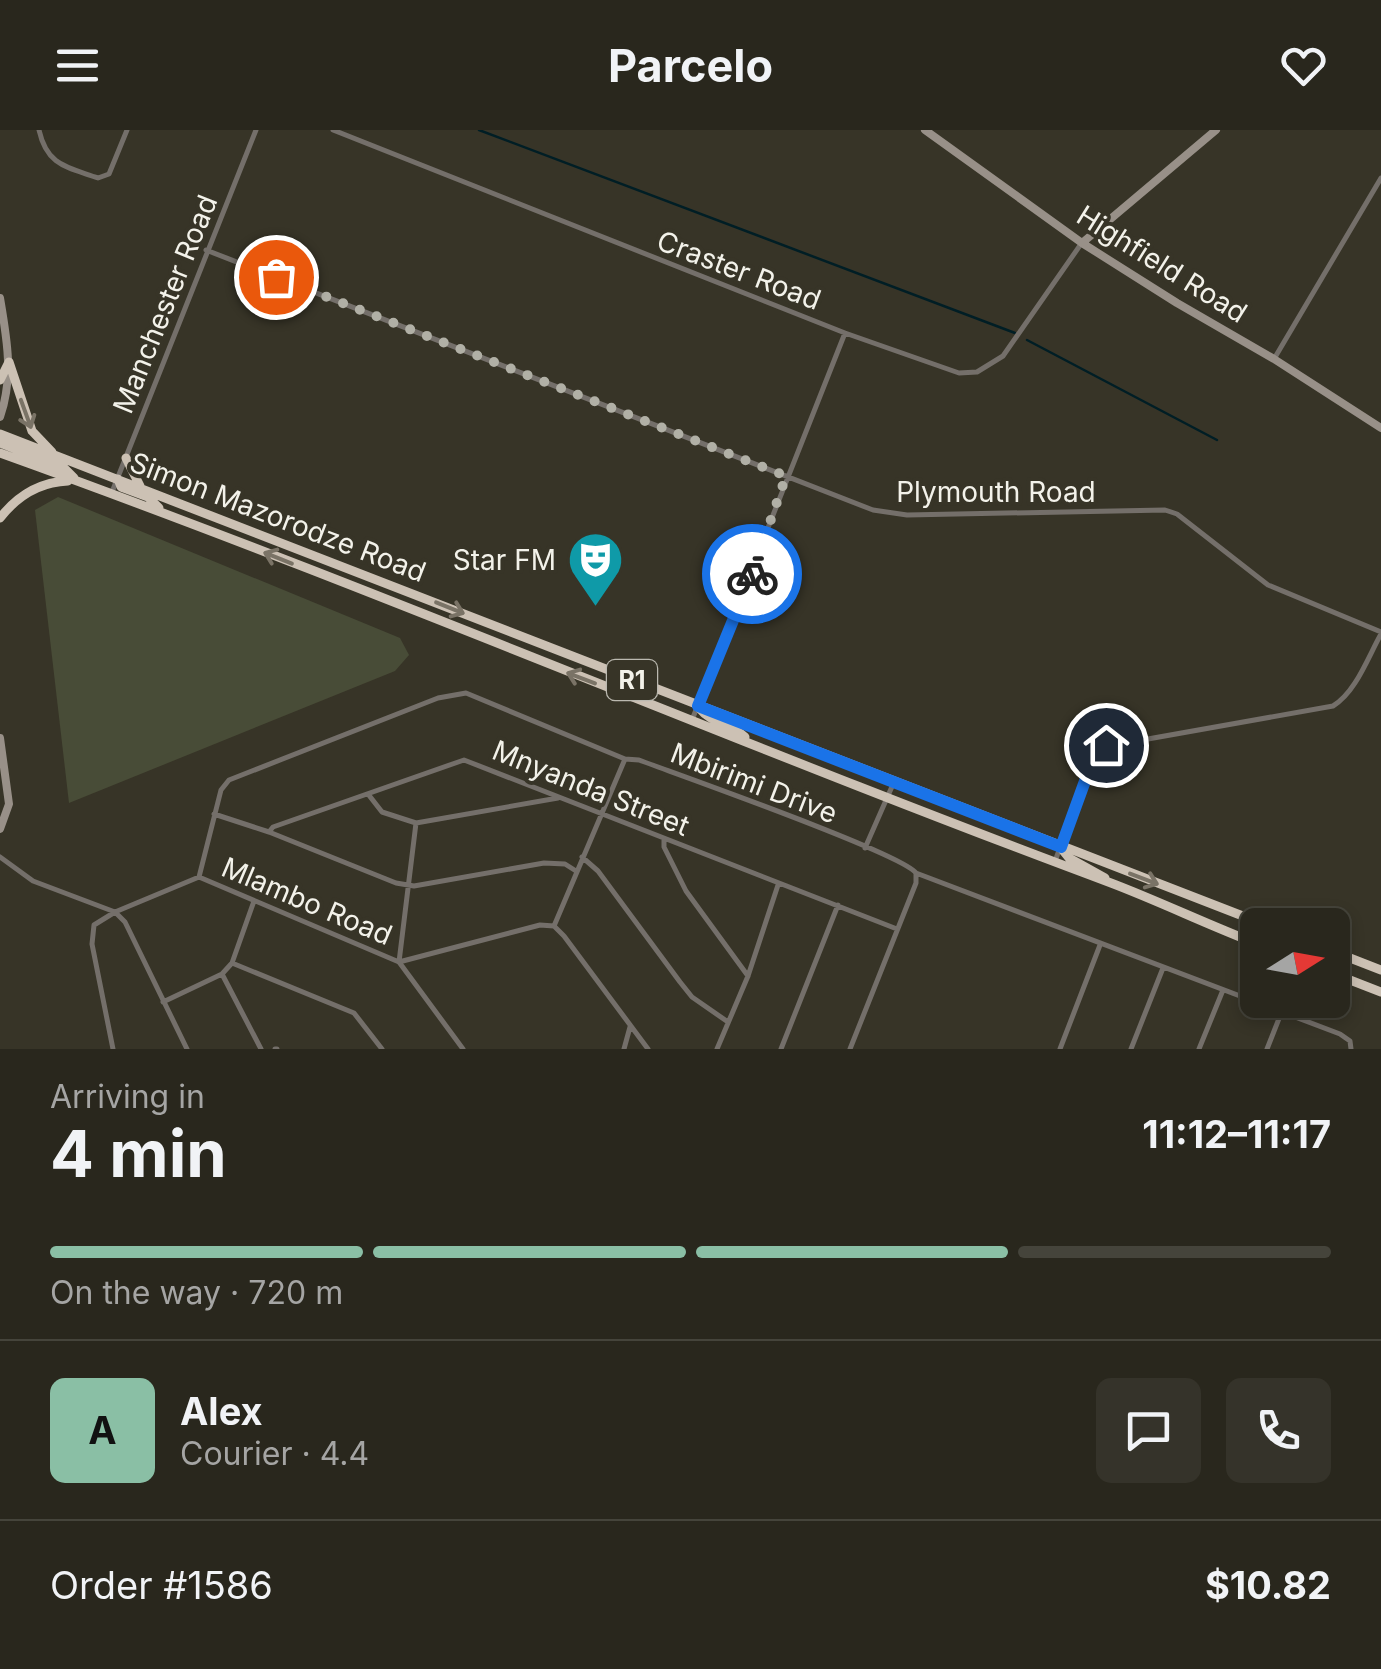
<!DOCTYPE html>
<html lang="en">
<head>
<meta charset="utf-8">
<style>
  body { margin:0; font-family:Inter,sans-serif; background:#35332a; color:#f1f3f6; height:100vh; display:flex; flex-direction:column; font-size:38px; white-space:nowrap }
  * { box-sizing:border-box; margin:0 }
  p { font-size:32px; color:#a5a5a4 }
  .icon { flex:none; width:55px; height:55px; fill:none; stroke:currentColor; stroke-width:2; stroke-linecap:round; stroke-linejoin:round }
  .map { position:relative; height:919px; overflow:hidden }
  .side { display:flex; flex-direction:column; background:#29271d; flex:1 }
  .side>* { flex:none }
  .needle { width:65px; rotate:79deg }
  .tools { position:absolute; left:1240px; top:778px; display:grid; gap:20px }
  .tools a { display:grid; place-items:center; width:110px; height:110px; border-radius:15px; background:#29271d; box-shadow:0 5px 15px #0003,0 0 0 2px #45443b; font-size:50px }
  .pin { position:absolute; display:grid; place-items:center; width:85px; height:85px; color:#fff; margin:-42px; border:5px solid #fff; border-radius:50%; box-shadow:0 2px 10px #0007 }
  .courier { position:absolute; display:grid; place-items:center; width:100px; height:100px; margin:-50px; border:8px solid #1a73e8; border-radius:50%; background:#fff; color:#222; box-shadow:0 2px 12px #0007 }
  .overview em { font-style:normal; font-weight:700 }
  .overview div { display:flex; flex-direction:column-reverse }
  .overview { display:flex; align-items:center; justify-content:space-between; height:170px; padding:0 50px }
  h1 { font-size:65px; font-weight:700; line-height:75px }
  .bar { display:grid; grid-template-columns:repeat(4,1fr); gap:15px 10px; align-content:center; height:120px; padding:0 50px }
  .bar i { height:12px; border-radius:8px; background:#45443b }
  .bar .active { background:#8abfa5 }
  .bar p { grid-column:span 4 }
  .line { display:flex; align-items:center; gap:25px; padding:0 50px; border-top:2px solid #45443b }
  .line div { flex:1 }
  .round { display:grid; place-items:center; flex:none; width:105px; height:105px; border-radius:15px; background:#35332a }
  header { display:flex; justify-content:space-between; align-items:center; height:130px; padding:0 50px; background:#29271d; font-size:45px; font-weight:700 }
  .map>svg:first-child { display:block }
  .green { fill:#484c37 }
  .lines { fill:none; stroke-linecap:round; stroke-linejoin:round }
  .stream { stroke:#001e25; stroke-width:2.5 }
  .street { stroke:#746f6a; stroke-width:5 }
  .secondary { stroke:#989088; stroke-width:8 }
  .highway { stroke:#ccc1b4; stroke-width:9 }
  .oneway { stroke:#7a7366 }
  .done { stroke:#b1b0a6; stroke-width:10; stroke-dasharray:0 18 }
  .route { stroke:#1a73e8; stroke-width:12 }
  .labels { text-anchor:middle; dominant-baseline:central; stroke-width:8; stroke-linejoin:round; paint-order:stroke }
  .shield { fill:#373427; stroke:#bbb9b0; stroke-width:2.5 }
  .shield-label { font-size:25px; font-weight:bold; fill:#f3f2ea }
  .street-label { font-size:28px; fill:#f3f2ea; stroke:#373427 }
  .poi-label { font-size:28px; fill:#f3f2ea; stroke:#373427; text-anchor:end }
</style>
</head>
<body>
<header><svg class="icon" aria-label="menu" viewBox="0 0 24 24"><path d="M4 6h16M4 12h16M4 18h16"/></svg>Parcelo<svg class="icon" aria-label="heart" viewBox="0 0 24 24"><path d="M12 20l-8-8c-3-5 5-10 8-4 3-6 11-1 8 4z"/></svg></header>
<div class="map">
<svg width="1381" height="919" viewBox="0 0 1381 919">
  <rect width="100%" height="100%" fill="#373427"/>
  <path class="green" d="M 58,367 L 400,508 L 409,525 L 395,541 L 69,673 L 35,380 Z"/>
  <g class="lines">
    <path class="stream" d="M 479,0 L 1015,203
      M 1027,210 L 1217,310"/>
    <path class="street" d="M 39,0 C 47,36 67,37 98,48 L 109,44 L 127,0
      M 333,0 L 845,203 L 959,243 L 977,242 L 1003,226 L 1081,114
      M 206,120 L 873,380 L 907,385 L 1165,380 L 1177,384 L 1268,455 L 1381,502
      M 1274,229 L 1381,48
      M 112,362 L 256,0
      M 692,590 C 744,461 793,332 845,203
      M 368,664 L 382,682 L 416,693 L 558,668
      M 214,684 L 269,702 L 396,753 L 414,756 L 544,733 L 565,734 L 576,741
      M 269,702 L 273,697 L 464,630 L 897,799
      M 664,710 L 664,717 L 686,761 L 748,846
      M 865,718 L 894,652
      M 0,727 L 33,751 L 115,782 L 125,792 L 187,919
      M 582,727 L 598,741 L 680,852 L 692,867 L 728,892
      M 1055,731 L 1089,640 L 1103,617 L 1333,576 C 1356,562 1368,527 1381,504
      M 199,747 L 221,660 L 229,650 L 438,568 L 466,563 L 625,629 L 639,630 C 679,645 901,723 916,743 L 1340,904 L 1350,911 L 1351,919
      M 199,747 L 399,832 L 416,693
      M 554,796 L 625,629
      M 232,833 L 354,883 L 382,919
      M 222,844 L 261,919
      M 163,872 L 222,844 L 232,833 L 254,771
      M 113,919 L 92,814 L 94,795 L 115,782 L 199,747
      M 275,919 L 277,919
      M 463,919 L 399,832 L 540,795 L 554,796 L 564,806 L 648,919
      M 624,919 L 630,897
      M 717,919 L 748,846 L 778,755
      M 781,919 L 838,775
      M 850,919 L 916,753 L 916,743
      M 1060,919 L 1100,815
      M 1131,919 L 1163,838
      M 1199,919 L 1223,860
      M 1267,919 L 1282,881"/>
    <path class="secondary" d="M 925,0 L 1082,113 L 1177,173 L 1274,229 L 1381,298
      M 1082,113 L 1216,0
      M 0,168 C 7,209 14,247 0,287
      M 0,608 L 9,674 L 0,699"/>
    <path class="highway" d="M 9,232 L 32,301 L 52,322
      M 0,250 L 9,232
      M 0,304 L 1266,795
      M 0,313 L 64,338 L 74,348
      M 0,323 C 374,457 739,615 1111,753 C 1161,772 1208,795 1258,814
      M 126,328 L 140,356
      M 118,349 L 121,357 L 148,367 L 159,378
      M 0,388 C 18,365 40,352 68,351
      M 700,579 C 711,593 731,594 745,607
      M 1061,718 L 1069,728 L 1105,748
      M 1332,821 L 1381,840
      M 1332,843 L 1381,862"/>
  </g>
  <defs><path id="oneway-shaft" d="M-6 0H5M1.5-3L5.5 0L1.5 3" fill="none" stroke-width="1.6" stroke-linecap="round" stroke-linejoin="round" transform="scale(2.5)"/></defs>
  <g class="oneway">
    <use href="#oneway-shaft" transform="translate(26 284) rotate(70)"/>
    <use href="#oneway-shaft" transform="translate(278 428) rotate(-158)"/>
    <use href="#oneway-shaft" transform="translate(450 478) rotate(22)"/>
    <use href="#oneway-shaft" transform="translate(581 548) rotate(-159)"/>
    <use href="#oneway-shaft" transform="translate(1144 749) rotate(21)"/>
  </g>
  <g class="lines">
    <path class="done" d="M 276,147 L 786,346 L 752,444"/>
    <path class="route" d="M 752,444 L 698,576 L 1061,717 L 1089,640 L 1106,615"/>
  </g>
  <defs>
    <symbol id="theatre-pin" viewBox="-11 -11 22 30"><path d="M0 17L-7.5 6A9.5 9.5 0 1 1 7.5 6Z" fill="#0f9aa8" stroke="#373427"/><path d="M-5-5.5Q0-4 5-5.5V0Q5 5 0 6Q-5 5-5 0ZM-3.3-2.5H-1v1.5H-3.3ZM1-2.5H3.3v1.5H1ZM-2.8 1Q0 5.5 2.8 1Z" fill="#fff"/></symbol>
  </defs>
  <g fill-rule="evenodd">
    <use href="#theatre-pin" x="564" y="398" width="63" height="86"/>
  </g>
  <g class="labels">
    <rect class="shield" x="607" y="530" width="50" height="40" rx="8"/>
    <g class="shield-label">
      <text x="632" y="550">R1</text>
    </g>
    <g class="street-label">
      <text transform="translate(1162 134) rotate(32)">Highfield Road</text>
      <text transform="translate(739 140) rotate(21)">Craster Road</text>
      <text transform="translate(165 174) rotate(-68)">Manchester Road</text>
      <text x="996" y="362">Plymouth Road</text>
      <text transform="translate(278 387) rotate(21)">Simon Mazorodze Road</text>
      <text transform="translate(754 653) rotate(21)">Mbirimi Drive</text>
      <text transform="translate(591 658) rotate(22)">Mnyanda Street</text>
      <text transform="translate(307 771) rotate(23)">Mlambo Road</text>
    </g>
    <g class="poi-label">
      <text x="556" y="430">Star FM</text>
    </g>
  </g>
</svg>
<div class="tools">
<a><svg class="needle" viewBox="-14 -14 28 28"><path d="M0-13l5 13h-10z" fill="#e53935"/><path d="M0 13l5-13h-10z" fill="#a5a5a4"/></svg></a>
</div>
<div class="pin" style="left:276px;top:147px;background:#ea580c"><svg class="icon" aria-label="bag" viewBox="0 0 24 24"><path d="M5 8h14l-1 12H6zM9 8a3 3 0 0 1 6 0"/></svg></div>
<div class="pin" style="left:1106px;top:615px;background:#1f2937"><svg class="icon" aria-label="home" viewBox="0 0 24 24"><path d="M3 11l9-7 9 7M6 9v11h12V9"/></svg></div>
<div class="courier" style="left:752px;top:444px"><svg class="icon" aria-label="bike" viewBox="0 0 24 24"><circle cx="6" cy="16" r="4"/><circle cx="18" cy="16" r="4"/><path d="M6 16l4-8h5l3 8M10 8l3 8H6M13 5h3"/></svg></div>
</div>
<section class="side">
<div class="overview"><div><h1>4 min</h1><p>Arriving in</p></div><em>11:12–11:17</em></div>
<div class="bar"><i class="active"></i><i class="active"></i><i class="active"></i><i></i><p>On the way · 720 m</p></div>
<div class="line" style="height:180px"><b class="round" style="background:#8abfa5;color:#111">A</b><div><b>Alex</b><p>Courier · 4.4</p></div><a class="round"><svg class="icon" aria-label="chat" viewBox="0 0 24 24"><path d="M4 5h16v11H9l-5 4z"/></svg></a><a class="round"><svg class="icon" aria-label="phone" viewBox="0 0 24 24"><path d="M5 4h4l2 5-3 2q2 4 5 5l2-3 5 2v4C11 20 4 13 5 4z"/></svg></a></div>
<div class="line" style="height:130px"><div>Order #1586</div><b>$10.82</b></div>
</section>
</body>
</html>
